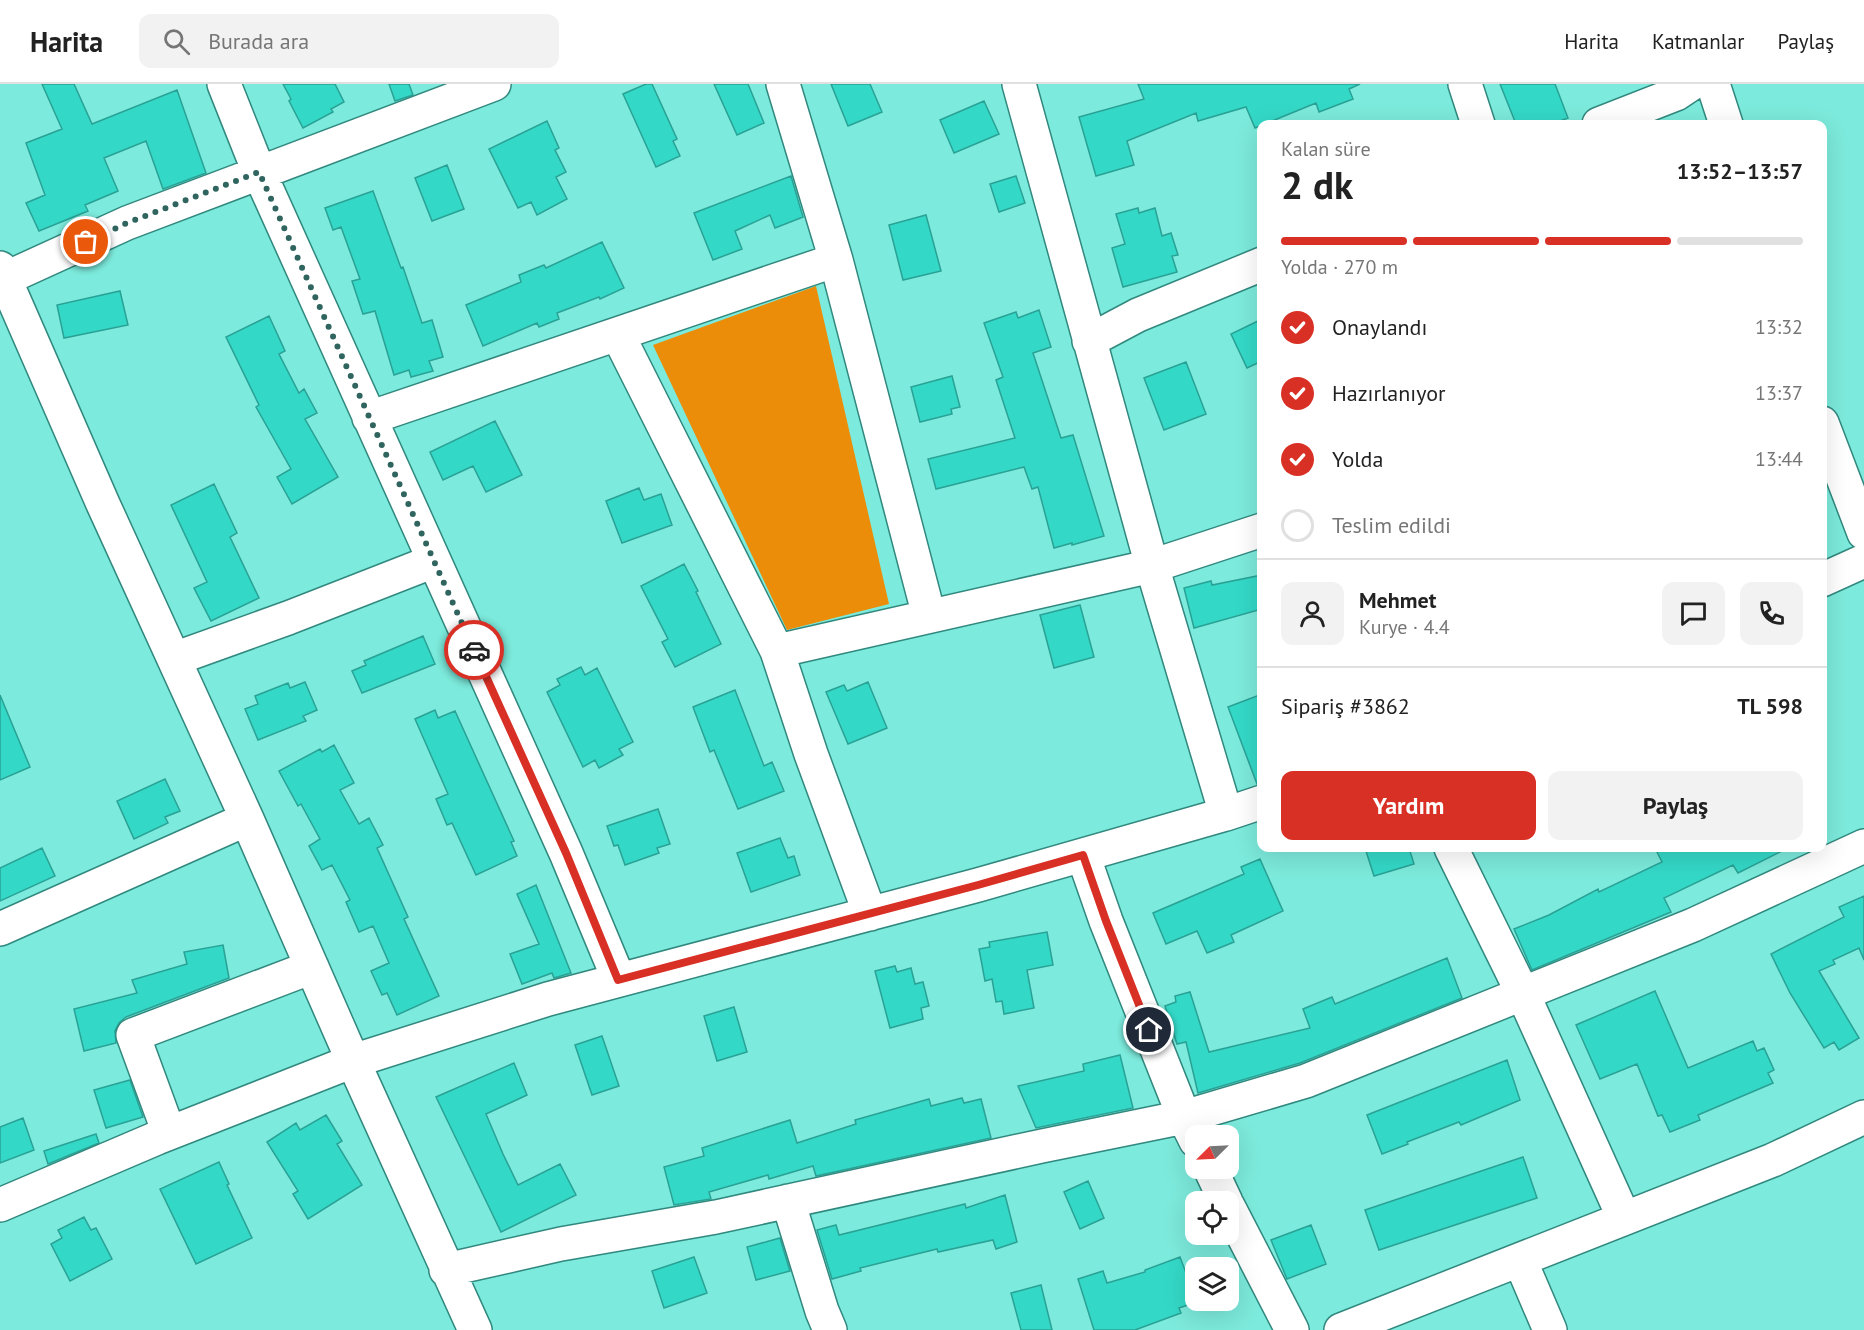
<!DOCTYPE html>
<html lang="tr">
<head>
<meta charset="utf-8">
<style>
  body { margin:0; font-family:"PT Sans",sans-serif; background:#f2f2f2; color:#222; height:100vh; display:flex; flex-direction:column; font-size:22px; white-space:nowrap }
  * { box-sizing:border-box; margin:0 }
  p { font-size:20px; color:#767676 }
  .icon { flex:none; width:33px; height:33px; fill:none; stroke:currentColor; stroke-width:2; stroke-linecap:round; stroke-linejoin:round }
  .map { position:relative; flex:1; overflow:hidden }
  .sheet { position:absolute; left:1257px; top:36px; width:570px; height:732px; display:flex; flex-direction:column; background:#fff; border-radius:12px; box-shadow:0 6px 24px #0002 }
  .sheet>* { flex:none }
  .needle { width:39px; rotate:246deg }
  .buttons { position:absolute; left:1185px; top:1041px; display:grid; gap:12px }
  .buttons a { display:grid; place-items:center; width:54px; height:54px; border-radius:12px; background:#fff; box-shadow:0 6px 24px #0002; font-size:30px }
  .pin { position:absolute; display:grid; place-items:center; width:51px; height:51px; color:#fff; margin:-26px; border:3px solid #fff; border-radius:50%; box-shadow:0 2px 6px #0007 }
  .courier { position:absolute; display:grid; place-items:center; width:60px; height:60px; margin:-30px; border:4px solid #d93025; border-radius:50%; background:#fff; color:#222; box-shadow:0 2px 8px #0007 }
  .headline em { font-style:normal; font-weight:800 }
  .headline div { display:flex; flex-direction:column-reverse }
  .headline { display:flex; align-items:center; justify-content:space-between; height:102px; padding:0 24px }
  h1 { font-size:39px; font-weight:800; line-height:45px }
  .bar { display:grid; grid-template-columns:repeat(4,1fr); gap:9px 6px; align-content:center; height:72px; padding:0 24px }
  .bar i { height:8px; border-radius:4px; background:#e0e0e0 }
  .bar .current { background:#d93025 }
  .bar p { grid-column:span 4 }
  .line { display:flex; align-items:center; gap:15px; padding:0 24px; border-top:2px solid #e0e0e0 }
  .line div { flex:1 }
  .round { display:grid; place-items:center; flex:none; width:63px; height:63px; border-radius:12px; background:#f2f2f2 }
  ol { padding:0 24px; list-style:none }
  li { display:flex; align-items:center; gap:18px; height:66px }
  li p { margin-inline-start:auto }
  li .icon { padding:6px; border-radius:50%; background:#d93025; color:#fff; stroke-width:4 }
  li:last-child { color:#767676 }
  li i { width:33px; height:33px; border:3px solid #e0e0e0; border-radius:50% }
  .action { display:flex; gap:12px; margin-top:auto; padding:12px 24px }
  .action a { flex:1; height:69px; border-radius:12px; background:#d93025; color:#fff; font-size:24px; font-weight:800; line-height:69px; text-align:center }
  .action a+a { background:#f2f2f2; color:#222 }
  header { display:flex; align-items:center; gap:36px; box-sizing:border-box; height:84px; padding:0 30px; background:#fff; border-bottom:2px solid #e0e0e0 }
  header strong { font-size:28px }
  nav { display:flex; gap:33px; margin-inline-start:auto; font-size:21px }
  .search { width:420px; height:54px; background:#f2f2f2; display:flex; align-items:center; gap:15px; box-sizing:border-box; padding:0 21px; border-radius:12px; color:#767676; font-size:22px }
  .map>svg:first-child { display:block }
  .green { fill:#eb8d08 }
  .building { fill:#34d8c7; stroke:#29a295; stroke-width:1.5 }
  .lines { fill:none; stroke-linecap:round; stroke-linejoin:round }
  .minor-casing { stroke:#31887e; stroke-width:36 }
  .minor { stroke:#fff; stroke-width:33 }
  .done { stroke:#2f655e; stroke-width:6; stroke-dasharray:0 10.8 }
  .route { stroke:#d93025; stroke-width:8 }
</style>
</head>
<body>
<header>
<strong>Harita</strong>
<div class="search"><svg class="icon" aria-label="search" viewBox="0 0 24 24"><circle cx="10" cy="10" r="6"/><path d="M15 15l6 6"/></svg>Burada ara</div>
<nav><a>Harita</a><a>Katmanlar</a><a>Paylaş</a></nav>
</header>
<div class="map">
<svg width="1864" height="1246" viewBox="0 0 1864 1246">
  <rect width="100%" height="100%" fill="#7ceadc"/>
  <path class="green" d="M 816,202 L 889,520 L 787,546 L 653,261 Z"/>
  <path class="building" d="M 42,0 L 74,0 L 92,40 L 177,6 L 206,89 L 163,105 L 146,57 L 104,74 L 118,107 L 85,121 L 88,127 L 39,147 L 26,119 L 45,111 L 26,59 L 62,45 Z
    M 283,0 L 335,0 L 344,18 L 331,25 L 333,28 L 303,44 L 289,17 L 291,15 Z
    M 389,0 L 409,0 L 413,11 L 395,17 Z
    M 646,0 L 652,0 L 677,55 L 673,57 L 680,72 L 656,83 L 623,10 Z
    M 714,0 L 748,0 L 764,39 L 737,51 Z
    M 831,0 L 870,0 L 882,28 L 848,42 Z
    M 1138,0 L 1360,0 L 1349,5 L 1353,15 L 1319,28 L 1316,19 L 1255,44 L 1246,23 L 1198,37 L 1196,29 L 1127,57 L 1134,81 L 1096,92 L 1079,33 L 1144,15 Z
    M 1500,0 L 1555,0 L 1568,34 L 1552,40 L 1516,40 Z
    M 984,17 L 999,50 L 954,69 L 940,36 Z
    M 547,37 L 559,64 L 555,66 L 566,88 L 556,93 L 567,115 L 537,131 L 531,118 L 518,124 L 489,65 Z
    M 447,81 L 464,125 L 432,137 L 415,94 Z
    M 791,92 L 803,133 L 775,144 L 770,131 L 735,147 L 742,165 L 713,176 L 694,129 Z
    M 1016,92 L 1025,119 L 999,128 L 990,100 Z
    M 373,107 L 401,184 L 403,183 L 422,239 L 432,236 L 443,273 L 429,277 L 433,287 L 411,293 L 409,286 L 394,291 L 375,227 L 363,230 L 352,197 L 360,195 L 341,143 L 333,146 L 325,124 Z
    M 1138,124 L 1139,129 L 1155,124 L 1162,152 L 1171,149 L 1178,171 L 1172,172 L 1177,188 L 1123,203 L 1112,164 L 1125,160 L 1116,130 Z
    M 926,131 L 941,187 L 903,196 L 889,141 Z
    M 602,158 L 624,204 L 600,215 L 599,213 L 557,229 L 559,235 L 539,243 L 537,239 L 483,262 L 466,221 L 521,198 L 519,191 L 544,181 L 546,184 Z
    M 120,207 L 128,241 L 64,254 L 57,221 Z
    M 1039,226 L 1051,263 L 1033,269 L 1061,354 L 1073,351 L 1104,452 L 1072,461 L 1072,459 L 1054,464 L 1038,403 L 1032,405 L 1024,383 L 936,405 L 928,375 L 1015,354 L 996,296 L 1003,293 L 984,239 L 1016,228 L 1018,234 Z
    M 269,232 L 285,267 L 279,270 L 299,309 L 304,305 L 317,329 L 305,335 L 338,393 L 292,420 L 277,393 L 291,385 L 256,323 L 259,321 L 226,253 Z
    M 1262,235 L 1262,277 L 1247,284 L 1231,250 Z
    M 1186,278 L 1206,330 L 1164,346 L 1144,294 Z
    M 952,292 L 960,323 L 951,325 L 952,330 L 920,338 L 911,303 Z
    M 495,337 L 522,391 L 486,408 L 473,382 L 443,396 L 430,368 Z
    M 214,400 L 237,449 L 230,453 L 259,514 L 211,537 L 194,504 L 207,498 L 171,421 Z
    M 639,404 L 644,416 L 661,410 L 672,441 L 622,459 L 606,417 Z
    M 684,480 L 698,507 L 696,508 L 721,560 L 675,583 L 662,558 L 668,555 L 641,502 Z
    M 1262,491 L 1262,525 L 1194,544 L 1184,504 L 1211,497 L 1212,501 Z
    M 1080,521 L 1094,573 L 1054,584 L 1040,531 Z
    M 423,552 L 435,580 L 362,609 L 352,587 L 366,581 L 364,577 Z
    M 581,583 L 585,591 L 597,584 L 633,658 L 619,665 L 623,671 L 599,684 L 595,676 L 583,683 L 547,608 L 560,601 L 557,595 Z
    M 305,598 L 317,626 L 303,632 L 306,637 L 258,656 L 245,625 L 258,620 L 255,612 L 288,599 L 290,604 Z
    M 868,598 L 887,644 L 848,660 L 826,608 L 844,601 L 847,607 Z
    M 735,606 L 764,682 L 772,678 L 784,707 L 738,725 L 714,666 L 710,668 L 693,623 Z
    M 1262,610 L 1262,700 L 1257,700 L 1228,623 Z
    M 0,611 L 30,683 L 0,696 Z
    M 435,626 L 438,634 L 455,627 L 514,757 L 511,758 L 517,772 L 476,791 L 452,739 L 447,741 L 436,715 L 448,710 L 415,635 Z
    M 334,661 L 354,699 L 340,706 L 359,740 L 369,734 L 383,761 L 377,764 L 408,833 L 404,835 L 439,912 L 397,931 L 387,909 L 382,911 L 371,887 L 389,879 L 373,842 L 359,848 L 346,818 L 350,816 L 332,781 L 322,786 L 309,762 L 320,755 L 301,720 L 298,722 L 279,687 L 320,665 L 322,668 Z
    M 165,695 L 180,727 L 165,733 L 168,739 L 134,755 L 117,717 Z
    M 658,725 L 670,760 L 657,764 L 659,769 L 625,781 L 618,761 L 614,762 L 607,742 Z
    M 780,754 L 788,774 L 794,772 L 800,791 L 751,808 L 737,769 Z
    M 42,764 L 55,792 L 0,817 L 0,784 Z
    M 1365,764 L 1409,764 L 1414,780 L 1374,792 Z
    M 1655,764 L 1788,764 L 1738,789 L 1733,781 L 1664,814 L 1671,828 L 1532,886 L 1514,845 L 1549,831 L 1598,805 L 1599,808 L 1662,778 Z
    M 1260,775 L 1283,827 L 1231,851 L 1234,858 L 1207,869 L 1197,847 L 1166,860 L 1153,829 L 1244,790 L 1241,783 Z
    M 536,801 L 571,889 L 554,894 L 552,889 L 522,900 L 510,870 L 539,860 L 517,810 Z
    M 1864,812 L 1864,876 L 1859,864 L 1833,876 L 1835,880 L 1819,887 L 1859,954 L 1839,966 L 1834,958 L 1824,964 L 1790,909 L 1771,870 L 1844,833 L 1839,823 Z
    M 1047,848 L 1053,881 L 1027,886 L 1034,924 L 1004,930 L 1002,917 L 996,918 L 992,895 L 985,897 L 979,865 L 990,863 L 989,858 Z
    M 223,861 L 229,894 L 126,933 L 119,939 L 115,947 L 116,959 L 84,967 L 74,925 L 137,909 L 132,896 L 187,880 L 184,868 Z
    M 1447,874 L 1462,914 L 1300,979 L 1198,1009 L 1186,958 L 1177,960 L 1165,922 L 1176,918 L 1175,912 L 1190,908 L 1209,968 L 1310,944 L 1303,925 L 1332,913 L 1335,920 Z
    M 895,882 L 897,888 L 911,884 L 915,900 L 923,898 L 929,922 L 921,924 L 923,935 L 890,944 L 875,887 Z
    M 1655,907 L 1688,984 L 1753,957 L 1757,967 L 1764,964 L 1774,986 L 1768,989 L 1773,999 L 1698,1031 L 1700,1036 L 1670,1048 L 1662,1031 L 1658,1032 L 1637,980 L 1600,995 L 1576,941 Z
    M 734,923 L 747,968 L 717,977 L 704,932 Z
    M 602,952 L 619,1002 L 592,1011 L 575,961 Z
    M 1120,971 L 1133,1024 L 1036,1044 L 1018,1002 L 1084,987 L 1083,980 Z
    M 1507,976 L 1520,1016 L 1461,1041 L 1459,1038 L 1407,1058 L 1408,1060 L 1382,1070 L 1367,1031 Z
    M 514,979 L 527,1011 L 486,1030 L 503,1070 L 518,1101 L 560,1080 L 576,1111 L 501,1148 L 436,1013 Z
    M 130,996 L 143,1033 L 106,1044 L 94,1006 Z
    M 962,1014 L 964,1019 L 981,1015 L 991,1054 L 816,1092 L 813,1082 L 769,1095 L 768,1091 L 709,1108 L 711,1115 L 674,1121 L 664,1083 L 704,1072 L 702,1064 L 790,1036 L 797,1059 L 856,1040 L 855,1036 L 929,1015 L 931,1022 Z
    M 326,1031 L 342,1057 L 337,1060 L 362,1101 L 308,1135 L 293,1110 L 298,1107 L 267,1058 L 296,1039 L 300,1046 Z
    M 23,1034 L 34,1066 L 0,1079 L 0,1043 Z
    M 96,1050 L 99,1059 L 48,1080 L 44,1067 Z
    M 1523,1073 L 1537,1114 L 1379,1166 L 1365,1126 Z
    M 219,1078 L 229,1100 L 227,1101 L 252,1154 L 196,1180 L 160,1105 Z
    M 1088,1097 L 1104,1134 L 1080,1145 L 1064,1108 Z
    M 1005,1111 L 1017,1158 L 996,1165 L 993,1156 L 938,1168 L 937,1165 L 860,1184 L 861,1187 L 832,1195 L 817,1146 L 836,1141 L 839,1151 L 965,1120 L 966,1124 Z
    M 84,1133 L 91,1146 L 96,1144 L 112,1175 L 70,1197 L 51,1160 L 62,1154 L 58,1146 Z
    M 1311,1141 L 1326,1180 L 1287,1195 L 1271,1156 Z
    M 780,1154 L 790,1187 L 756,1196 L 747,1163 Z
    M 694,1173 L 707,1209 L 664,1224 L 652,1187 Z
    M 1180,1173 L 1197,1218 L 1179,1224 L 1181,1229 L 1135,1246 L 1094,1246 L 1078,1195 L 1103,1187 L 1107,1199 L 1145,1188 L 1145,1186 Z
    M 1041,1201 L 1052,1246 L 1021,1246 L 1011,1209 Z"/>
  <g class="lines">
    <defs>
      <path id="minor" d="M 224,0 L 259,88 L 566,769 L 619,896
        M 783,0 L 836,176 L 929,532
        M 1465,0 L 1478,40
        M 1713,0 L 1726,40
        M 1599,40 L 1676,10 L 1691,0
        M 0,184 L 103,420 L 247,735 L 0,845
        M 0,197 L 127,139 L 494,0
        M 618,251 L 777,567 L 811,670 L 870,830
        M 1089,257 L 1138,231 L 1262,180
        M 369,334 L 836,176
        M 1822,339 L 1864,449
        M 1822,496 L 1864,477
        M 777,567 L 1152,482 L 1262,446
        M 174,575 L 288,534 L 434,477
        M 1226,730 L 1262,718
        M 247,735 L 353,977 L 548,915 L 978,801 L 1226,730 L 1152,482 L 1019,0
        M 1451,764 L 1523,910 L 1624,1134
        M 1083,771 L 1106,837 L 1184,1033 L 1306,997 L 1693,841 L 1864,762
        M 169,1049 L 133,951 L 312,883
        M 1210,1084 L 1226,1118
        M 788,1117 L 822,1227 L 830,1246
        M 0,1121 L 157,1054 L 353,977 L 475,1246
        M 1228,1122 L 1292,1246
        M 1520,1176 L 1550,1246
        M 446,1186 L 561,1160 L 716,1133 L 1042,1062 L 1184,1033 L 1196,1057
        M 1341,1246 L 1773,1076 L 1864,1033"/>
    </defs>
    <use href="#minor" class="minor-casing"/>
    <use href="#minor" class="minor"/>
  </g>
  <g class="lines">
    <path class="done" d="M 86,158 L 127,139 L 259,88 L 474,566"/>
    <path class="route" d="M 474,566 L 566,769 L 618,896 L 978,801 L 1083,771 L 1106,837 L 1149,946"/>
  </g>
</svg>
<div class="buttons">
<a><svg class="needle" viewBox="-14 -14 28 28"><path d="M0-13l5 13h-10z" fill="#e53935"/><path d="M0 13l5-13h-10z" fill="#767676"/></svg></a>
<a><svg class="icon" aria-label="locate" viewBox="0 0 24 24"><circle cx="12" cy="12" r="6"/><path d="M12 2v4M12 18v4M2 12h4M18 12h4"/></svg></a>
<a><svg class="icon" aria-label="layers" viewBox="0 0 24 24"><path d="M12 4l9 5-9 5-9-5zM3 14l9 5 9-5"/></svg></a>
</div>
<div class="pin" style="left:86px;top:158px;background:#ea580c"><svg class="icon" aria-label="bag" viewBox="0 0 24 24"><path d="M5 8h14l-1 12H6zM9 8a3 3 0 0 1 6 0"/></svg></div>
<div class="pin" style="left:1149px;top:946px;background:#1f2937"><svg class="icon" aria-label="home" viewBox="0 0 24 24"><path d="M3 11l9-7 9 7M6 9v11h12V9"/></svg></div>
<div class="courier" style="left:474px;top:566px"><svg class="icon" aria-label="car" viewBox="0 0 24 24"><path d="M5 17H2v-5l4-1 3-4h7l3 4 3 1v5h-3M9 17h6M6 11h13"/><circle cx="7" cy="17" r="2"/><circle cx="17" cy="17" r="2"/></svg></div>
<section class="sheet">
<div class="headline"><div><h1>2 dk</h1><p>Kalan süre</p></div><em>13:52–13:57</em></div>
<div class="bar"><i class="current"></i><i class="current"></i><i class="current"></i><i></i><p>Yolda · 270 m</p></div>
<ol>
<li><svg class="icon" aria-label="check" viewBox="0 0 24 24"><path d="M5 12l5 5 9-10"/></svg>Onaylandı<p>13:32</p></li>
<li><svg class="icon" aria-label="check" viewBox="0 0 24 24"><path d="M5 12l5 5 9-10"/></svg>Hazırlanıyor<p>13:37</p></li>
<li><svg class="icon" aria-label="check" viewBox="0 0 24 24"><path d="M5 12l5 5 9-10"/></svg>Yolda<p>13:44</p></li>
<li><i></i>Teslim edildi</li>
</ol>
<div class="line" style="height:108px"><a class="round"><svg class="icon" aria-label="person" viewBox="0 0 24 24"><circle cx="12" cy="8" r="4"/><path d="M4 21q1-7 8-7t8 7"/></svg></a><div><b>Mehmet</b><p>Kurye · 4.4</p></div><a class="round"><svg class="icon" aria-label="chat" viewBox="0 0 24 24"><path d="M4 5h16v11H9l-5 4z"/></svg></a><a class="round"><svg class="icon" aria-label="phone" viewBox="0 0 24 24"><path d="M5 4h4l2 5-3 2q2 4 5 5l2-3 5 2v4C11 20 4 13 5 4z"/></svg></a></div>
<div class="line" style="height:78px"><div>Sipariş #3862</div><b>TL 598</b></div>
<div class="action"><a>Yardım</a><a>Paylaş</a></div>
</section>
</div>
</body>
</html>
